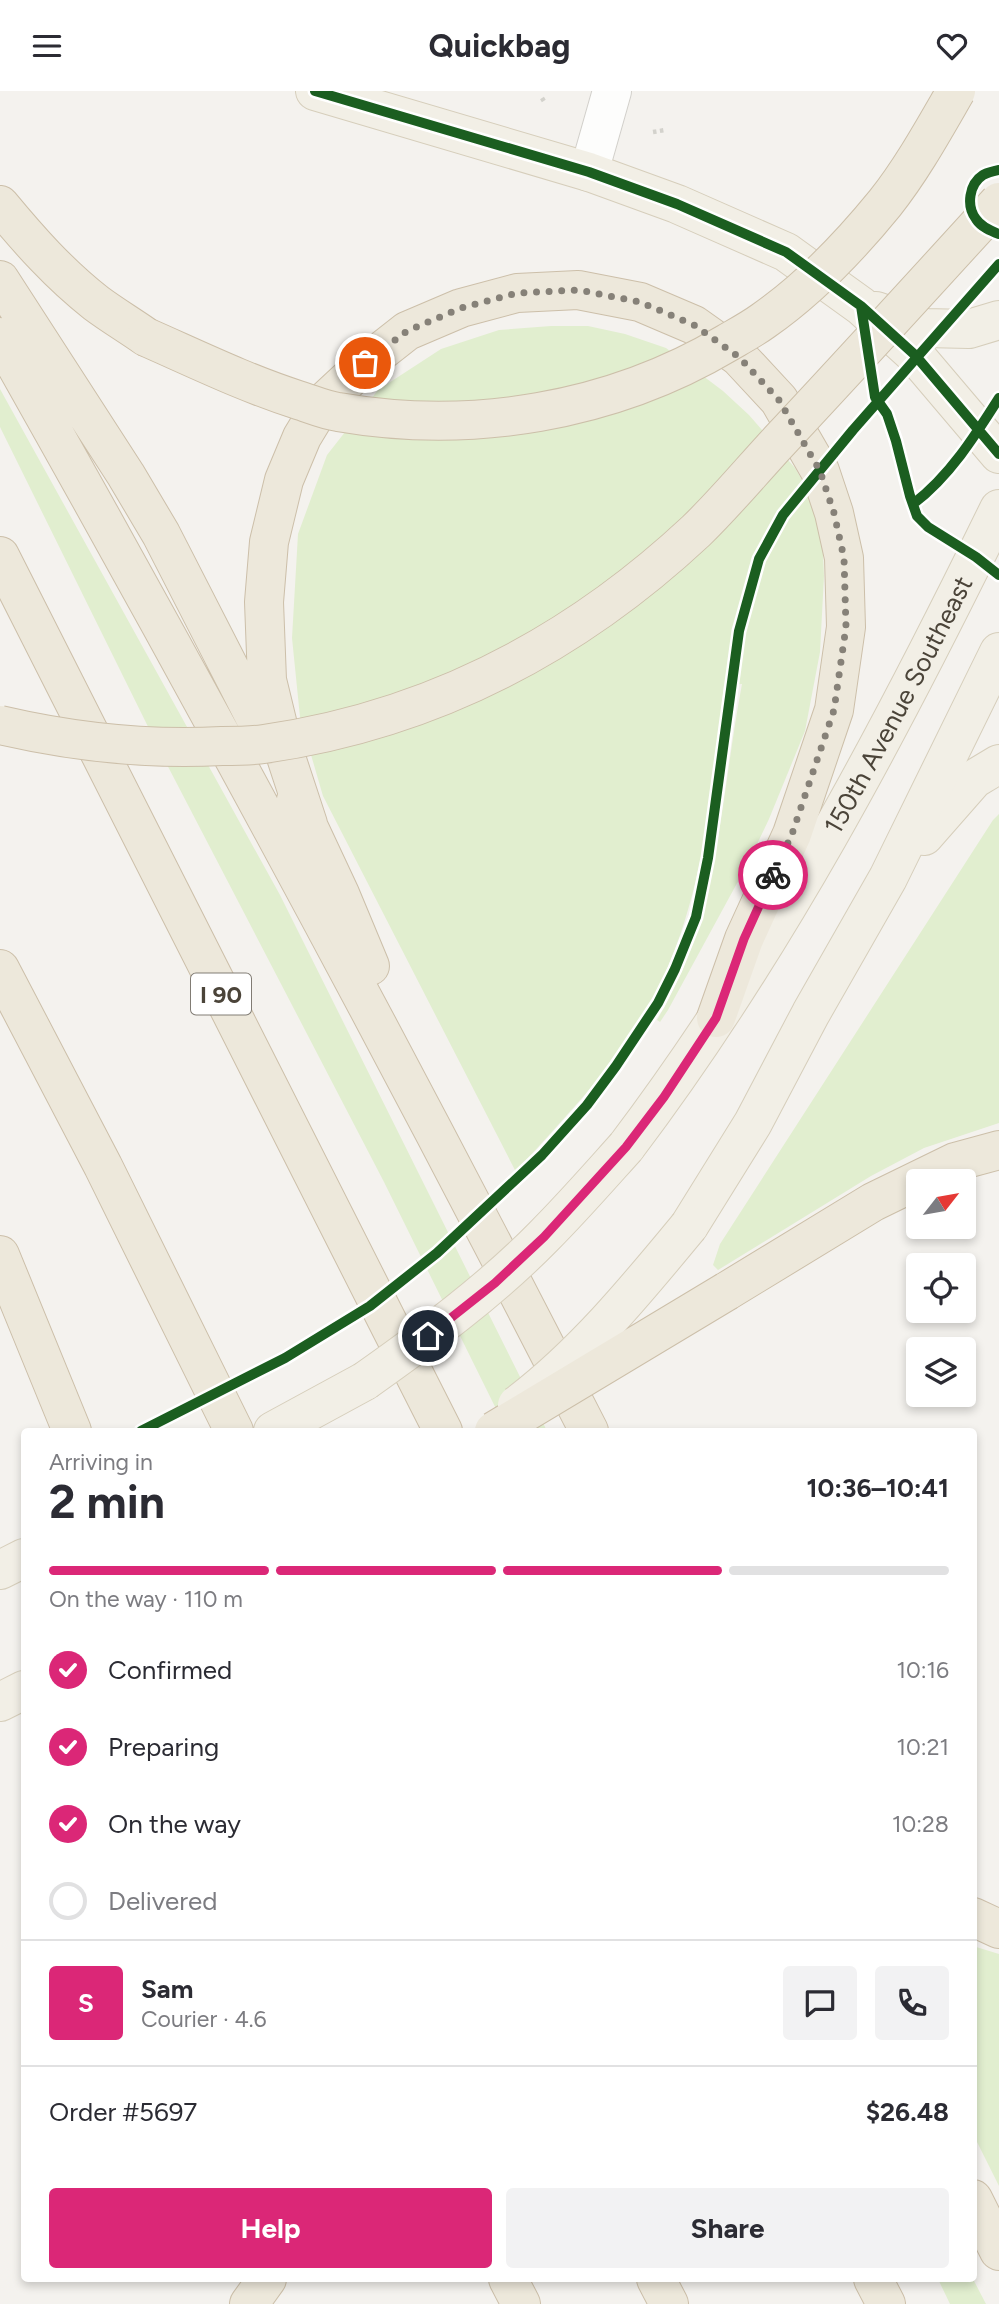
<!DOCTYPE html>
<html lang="en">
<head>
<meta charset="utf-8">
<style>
  body { margin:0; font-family:Figtree,sans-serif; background:#f2f2f3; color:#2b2b33; height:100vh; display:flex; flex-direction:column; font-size:26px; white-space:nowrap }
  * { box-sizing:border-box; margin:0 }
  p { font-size:23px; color:#7c7c81 }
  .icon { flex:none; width:38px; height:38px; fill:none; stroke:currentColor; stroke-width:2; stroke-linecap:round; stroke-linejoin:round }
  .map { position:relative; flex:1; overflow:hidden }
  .details { position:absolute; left:21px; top:1337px; width:956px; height:854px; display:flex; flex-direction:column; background:#fff; border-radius:7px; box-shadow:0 4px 10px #0003 }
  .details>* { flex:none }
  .needle { width:46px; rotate:59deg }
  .tools { position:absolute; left:906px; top:1078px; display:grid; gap:14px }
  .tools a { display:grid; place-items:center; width:70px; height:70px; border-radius:7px; background:#fff; box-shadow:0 4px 10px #0003; font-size:35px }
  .pin { position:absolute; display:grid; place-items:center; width:60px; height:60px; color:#fff; margin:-30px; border:4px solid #fff; border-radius:50%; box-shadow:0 2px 7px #0007 }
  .courier { position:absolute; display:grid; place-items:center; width:70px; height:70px; margin:-35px; border:5px solid #db2777; border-radius:50%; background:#fff; color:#222; box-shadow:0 2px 9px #0007 }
  .overview em { font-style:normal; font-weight:700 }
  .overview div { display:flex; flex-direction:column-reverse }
  .overview { display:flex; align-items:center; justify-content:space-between; height:119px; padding:0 28px }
  h1 { font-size:46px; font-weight:700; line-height:52px }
  .bar { display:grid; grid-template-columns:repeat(4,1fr); gap:10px 7px; align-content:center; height:84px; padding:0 28px }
  .bar i { height:9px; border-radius:5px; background:#e1e1e2 }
  .bar .on { background:#db2777 }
  .bar p { grid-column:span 4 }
  .line { display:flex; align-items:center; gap:18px; padding:0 28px; border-top:2px solid #e1e1e2 }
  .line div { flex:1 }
  .round { display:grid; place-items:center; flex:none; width:74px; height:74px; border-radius:7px; background:#f2f2f3 }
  ol { padding:0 28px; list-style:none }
  li { display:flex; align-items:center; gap:21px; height:77px }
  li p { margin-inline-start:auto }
  li .icon { padding:7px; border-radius:50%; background:#db2777; color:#fff; stroke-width:4 }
  li:last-child { color:#7c7c81 }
  li i { width:38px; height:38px; border:4px solid #e1e1e2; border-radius:50% }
  .primary-button { display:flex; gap:14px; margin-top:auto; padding:14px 28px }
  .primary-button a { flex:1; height:80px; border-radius:7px; background:#db2777; color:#fff; font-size:28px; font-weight:700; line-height:80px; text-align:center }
  .primary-button a+a { background:#f2f2f3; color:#2b2b33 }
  header { display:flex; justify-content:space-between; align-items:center; height:91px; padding:0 28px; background:#fff; font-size:32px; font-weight:700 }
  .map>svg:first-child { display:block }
  .green { fill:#e1eecf }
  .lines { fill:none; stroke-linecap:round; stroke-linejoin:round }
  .minor-casing { stroke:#d2d0cb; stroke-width:40 }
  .major-casing { stroke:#d6cebb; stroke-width:40 }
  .highway-casing { stroke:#ccbfa9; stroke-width:40 }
  .path { stroke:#d3d2cc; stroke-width:4.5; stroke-dasharray:3.5 3.5; stroke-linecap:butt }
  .minor { stroke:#fdfdfc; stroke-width:38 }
  .major { stroke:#f2efe6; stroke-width:38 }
  .highway { stroke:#ede8db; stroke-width:38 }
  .major-bridge-casing { stroke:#d6cebb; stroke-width:40; stroke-linecap:butt }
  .highway-bridge-casing { stroke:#ccbfa9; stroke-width:40; stroke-linecap:butt }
  .major-bridge { stroke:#f2efe6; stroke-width:38 }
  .highway-bridge { stroke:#ede8db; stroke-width:38 }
  .cycleway-casing { stroke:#fff; stroke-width:15 }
  .cycleway { stroke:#1b5e20; stroke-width:10 }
  .done { stroke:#868178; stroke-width:7; stroke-dasharray:0 12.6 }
  .route { stroke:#db2777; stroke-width:9 }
  .labels { text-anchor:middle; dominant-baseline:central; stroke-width:5; stroke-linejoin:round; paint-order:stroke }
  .shield { fill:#fff; stroke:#817c74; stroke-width:2 }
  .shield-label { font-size:24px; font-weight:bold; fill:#4b4439 }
  .street-label { font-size:26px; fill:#4b4439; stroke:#fff }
</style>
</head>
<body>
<header><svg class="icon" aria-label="menu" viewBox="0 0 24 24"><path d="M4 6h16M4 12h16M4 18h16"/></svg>Quickbag<svg class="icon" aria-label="heart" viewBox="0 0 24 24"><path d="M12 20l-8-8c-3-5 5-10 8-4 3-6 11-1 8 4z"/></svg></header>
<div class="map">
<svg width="999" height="2213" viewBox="0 0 999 2213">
  <rect width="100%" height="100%" fill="#f4f2ee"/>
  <path class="green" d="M 551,235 L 588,235 L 625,243 L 666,257 L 723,300 L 749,324 L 795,377 L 814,409 L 822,440 L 824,485 L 820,561 L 805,640 L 769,728 L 748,772 L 668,919 L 660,931 L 657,929 C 719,826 720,709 742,593 L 724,594 C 713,698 704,805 657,900 C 624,967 565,1025 516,1081 L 323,705 L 300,626 L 292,547 L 298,443 L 327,364 L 378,299 L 441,258 L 499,239 Z
    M 0,298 L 280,804 L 547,1340 L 507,1340 L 384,1091 L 163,666 L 0,336 Z
    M 999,723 L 999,1032 L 924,1057 L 871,1085 L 718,1179 L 713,1174 L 720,1153 L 993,729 Z
    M 973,1855 L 999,1863 L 999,2095 L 973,2043 Z
    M 938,2188 L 973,2188 L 986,2213 L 950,2213 Z"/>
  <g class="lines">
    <defs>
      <path id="minor" d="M 589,81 L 612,0"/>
      <g id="major">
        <path d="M 315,0 L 589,81 L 677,113 L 786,161 L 861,215 L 915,264 L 999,363"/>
        <path d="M 876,220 L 925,237 L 969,238 L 999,229"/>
        <path d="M 924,745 L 974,688 L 999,673"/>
        <path id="s1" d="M 626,1056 C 775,859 891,639 999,418"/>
        <path d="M 689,1135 L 753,1032 L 811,922 L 888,787 L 999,561"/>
        <path d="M 273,1340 L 365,1290"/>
        <path d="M 0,1479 L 24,1467"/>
        <path d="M 0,1611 L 24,1599"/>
      </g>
      <path id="highway" d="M 0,114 C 29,149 59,183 96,212 C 112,224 129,234 146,246
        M 0,189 L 126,384 L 161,443 L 265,646
        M 0,246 C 204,607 401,972 589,1340
        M 0,465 L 443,1340
        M 296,709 L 340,803 L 370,875
        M 308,733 L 285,663 L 267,589 L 264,511 L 269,451 L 284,389 L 302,346 L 322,313 L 365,273 L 407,240 L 461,217 L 517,202 L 578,199 L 640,211 L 694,234 L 739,266 L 779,309 L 820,380 L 834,422 L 844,467 L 846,536 L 834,619 L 792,743 L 744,848 L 716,927
        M 0,878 L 103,1075 L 234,1340
        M 0,1164 L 72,1340
        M 727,1200 L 873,1111 L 955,1071 L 999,1059
        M 973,1826 L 999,1838
        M 973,2108 L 999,2160
        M 508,2188 L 521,2213
        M 656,2188 L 669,2213
        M 873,2188 L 886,2213
        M 249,2213 L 267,2188"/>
    </defs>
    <use href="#minor" class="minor-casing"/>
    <use href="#major" class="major-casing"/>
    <use href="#highway" class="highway-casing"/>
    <path class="path" d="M 542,7 L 545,12
      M 653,41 L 665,39"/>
    <use href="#minor" class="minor"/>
    <use href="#major" class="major"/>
    <use href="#highway" class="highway"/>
    <defs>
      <path id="major-bridge" d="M 365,1290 C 427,1246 489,1201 543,1146 C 572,1117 599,1086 626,1056
        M 517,1314 C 583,1264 637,1198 689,1135"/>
      <path id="highway-bridge" d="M 146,246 C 196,268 245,292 298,309 C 311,313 324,319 338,321 C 471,344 611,321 727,252 C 739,245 752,238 763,230 C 809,198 850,155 885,112 C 912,78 934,38 956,0
        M 0,634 C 73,651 147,659 222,655 C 236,655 250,655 264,653 C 431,629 573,555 696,440 C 726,411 753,378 782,347 C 855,269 927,190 999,111
        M 494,1340 L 727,1200"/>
    </defs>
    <use href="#major-bridge" class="major-bridge-casing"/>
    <use href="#highway-bridge" class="highway-bridge-casing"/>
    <use href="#major-bridge" class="major-bridge"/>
    <use href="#highway-bridge" class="highway-bridge"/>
    <defs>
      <path id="cycleway" d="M 315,0 L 589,81 L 677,113 L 786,161 L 861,215 L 915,264 L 999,363
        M 999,79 C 994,80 987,82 983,84 C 969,93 966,115 976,128 C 981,136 991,140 999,143
        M 861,215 L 875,306 L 887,323 L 896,350 L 910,405 L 917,425 L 928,436 L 976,466 L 999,484
        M 913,413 C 949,386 975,345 999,307
        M 141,1340 L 285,1267 L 370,1215 L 437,1162 L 542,1064 L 587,1014 L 616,975 L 658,912 L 675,878 L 696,826 L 708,767 L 739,540 L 759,468 L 783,424 L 853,339 L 999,173"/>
    </defs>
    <use href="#cycleway" class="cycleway-casing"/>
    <use href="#cycleway" class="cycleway"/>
  </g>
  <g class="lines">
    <path class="done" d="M 365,272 L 407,240 L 461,217 L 517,202 L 579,199 L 640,211 L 694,234 L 739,266 L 779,309 L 820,380 L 834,422 L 844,467 L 846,536 L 834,619 L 792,743 L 773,784"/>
    <path class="route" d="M 428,1245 L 495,1192 L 544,1146 L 626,1056 L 664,1006 L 716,927 L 744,848 L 773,784"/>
  </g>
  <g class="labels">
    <rect class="shield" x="191" y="882.5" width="60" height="41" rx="5"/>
    <g class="shield-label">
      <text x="221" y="903">I 90</text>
    </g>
    <g class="street-label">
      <text stroke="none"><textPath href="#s1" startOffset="520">150th Avenue Southeast</textPath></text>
    </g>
  </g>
</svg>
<div class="tools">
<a><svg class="needle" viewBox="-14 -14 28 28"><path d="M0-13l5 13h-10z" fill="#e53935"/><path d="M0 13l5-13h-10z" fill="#7c7c81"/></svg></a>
<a><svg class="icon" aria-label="locate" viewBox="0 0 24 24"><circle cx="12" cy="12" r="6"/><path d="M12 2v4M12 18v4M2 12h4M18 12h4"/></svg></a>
<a><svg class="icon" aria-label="layers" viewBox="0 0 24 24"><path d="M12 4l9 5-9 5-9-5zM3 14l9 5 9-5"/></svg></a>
</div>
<div class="pin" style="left:365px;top:272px;background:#ea580c"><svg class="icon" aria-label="bag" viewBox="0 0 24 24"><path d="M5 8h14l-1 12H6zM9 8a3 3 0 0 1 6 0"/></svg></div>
<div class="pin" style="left:428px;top:1245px;background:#1f2937"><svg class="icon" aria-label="home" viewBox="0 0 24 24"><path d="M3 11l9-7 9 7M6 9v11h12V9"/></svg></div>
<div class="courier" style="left:773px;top:784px"><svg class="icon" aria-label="bike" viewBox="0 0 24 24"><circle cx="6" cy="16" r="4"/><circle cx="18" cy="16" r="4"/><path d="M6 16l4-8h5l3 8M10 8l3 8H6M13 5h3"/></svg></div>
<section class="details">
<div class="overview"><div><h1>2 min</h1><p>Arriving in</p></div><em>10:36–10:41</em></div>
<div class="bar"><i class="on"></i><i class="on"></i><i class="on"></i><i></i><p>On the way · 110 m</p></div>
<ol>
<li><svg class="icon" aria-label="check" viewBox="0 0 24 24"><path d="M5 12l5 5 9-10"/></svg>Confirmed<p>10:16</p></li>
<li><svg class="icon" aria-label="check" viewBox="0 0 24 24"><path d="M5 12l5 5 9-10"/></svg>Preparing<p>10:21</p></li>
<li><svg class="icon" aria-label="check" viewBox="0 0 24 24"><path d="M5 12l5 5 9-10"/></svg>On the way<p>10:28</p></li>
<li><i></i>Delivered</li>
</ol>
<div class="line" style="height:126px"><b class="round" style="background:#db2777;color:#fff">S</b><div><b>Sam</b><p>Courier · 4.6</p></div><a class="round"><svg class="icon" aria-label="chat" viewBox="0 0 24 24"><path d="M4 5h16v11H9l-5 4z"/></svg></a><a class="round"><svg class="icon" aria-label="phone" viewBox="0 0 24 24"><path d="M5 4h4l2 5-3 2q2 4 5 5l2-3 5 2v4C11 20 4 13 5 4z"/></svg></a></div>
<div class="line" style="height:91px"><div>Order #5697</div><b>$26.48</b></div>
<div class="primary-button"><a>Help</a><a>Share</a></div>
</section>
</div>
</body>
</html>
